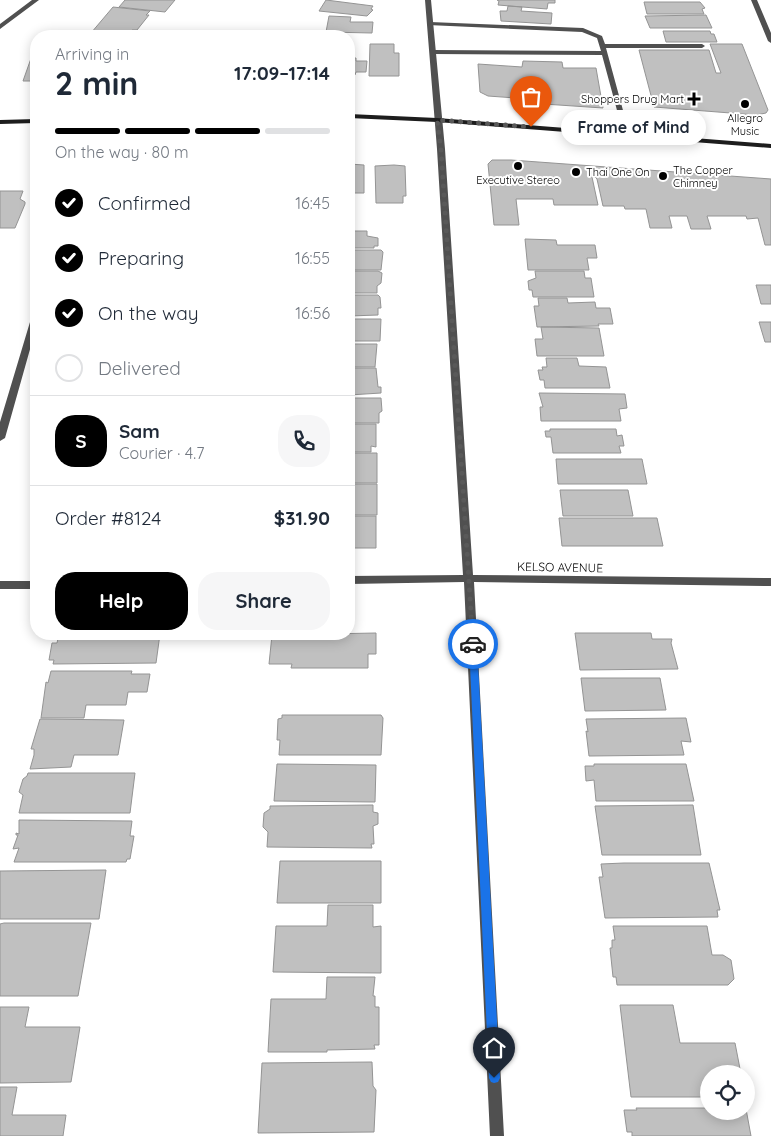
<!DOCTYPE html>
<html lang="en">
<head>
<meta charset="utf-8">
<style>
  body { margin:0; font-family:Quicksand,sans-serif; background:#f6f6f7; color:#1f2937; height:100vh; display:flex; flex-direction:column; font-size:19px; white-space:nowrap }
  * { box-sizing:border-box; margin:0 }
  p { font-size:16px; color:#747a83 }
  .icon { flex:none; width:28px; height:28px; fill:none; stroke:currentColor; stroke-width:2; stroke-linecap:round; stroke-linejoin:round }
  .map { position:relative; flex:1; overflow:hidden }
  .side { position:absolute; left:30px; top:30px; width:325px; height:610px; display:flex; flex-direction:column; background:#fff; border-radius:20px; box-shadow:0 2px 12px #0003 }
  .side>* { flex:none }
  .buttons { position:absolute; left:700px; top:1065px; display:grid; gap:10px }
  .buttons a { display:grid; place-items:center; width:55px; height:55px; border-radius:50%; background:#fff; box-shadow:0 2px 12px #0003; font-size:25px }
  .pin { position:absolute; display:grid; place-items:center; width:42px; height:42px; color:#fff; margin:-51px -21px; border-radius:50% 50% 50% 0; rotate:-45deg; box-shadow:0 0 5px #0007 }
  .pin .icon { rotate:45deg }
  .courier { position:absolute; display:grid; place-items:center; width:50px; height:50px; margin:-25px; border:4px solid #1a73e8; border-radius:50%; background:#fff; color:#222; box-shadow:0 1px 6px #0007 }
  .bubble { position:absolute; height:35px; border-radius:18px; background:#fff; box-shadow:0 2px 12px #0003; font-size:16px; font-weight:700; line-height:35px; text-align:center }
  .head em { font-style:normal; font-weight:700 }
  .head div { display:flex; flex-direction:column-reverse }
  .head { display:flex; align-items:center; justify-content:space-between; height:85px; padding:0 25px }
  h1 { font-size:32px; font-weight:700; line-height:38px }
  .bar { display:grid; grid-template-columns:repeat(4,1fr); gap:8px 5px; align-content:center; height:60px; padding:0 25px }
  .bar i { height:6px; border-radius:4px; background:#e0e1e3 }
  .bar .current { background:#000 }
  .bar p { grid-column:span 4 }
  .line { display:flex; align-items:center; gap:12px; padding:0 25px; border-top:1px solid #e0e1e3 }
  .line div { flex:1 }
  .round { display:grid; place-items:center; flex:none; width:52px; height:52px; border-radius:20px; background:#f6f6f7 }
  ol { padding:0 25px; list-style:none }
  li { display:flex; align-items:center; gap:15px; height:55px }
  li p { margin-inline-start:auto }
  li .icon { padding:5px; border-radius:50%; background:#000; color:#fff; stroke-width:4 }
  li:last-child { color:#747a83 }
  li i { width:28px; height:28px; border:2px solid #e0e1e3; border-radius:50% }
  .action { display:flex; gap:10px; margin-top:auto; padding:10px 25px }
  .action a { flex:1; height:58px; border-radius:20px; background:#000; color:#fff; font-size:20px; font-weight:700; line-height:58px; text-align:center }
  .action a+a { background:#f6f6f7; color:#1f2937 }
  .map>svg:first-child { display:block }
  .building { fill:#c0c0c0; stroke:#949494 }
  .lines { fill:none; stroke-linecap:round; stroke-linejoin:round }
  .service { fill:#505050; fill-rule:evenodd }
  .minor { fill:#505050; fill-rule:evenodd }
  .secondary { fill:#1d1d1d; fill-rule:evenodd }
  .route { fill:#1a73e8 }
  .done { stroke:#595959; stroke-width:5; stroke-dasharray:0 9 }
  .poi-dot { fill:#000; stroke:#fff; stroke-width:2 }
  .labels { text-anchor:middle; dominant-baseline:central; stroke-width:4; stroke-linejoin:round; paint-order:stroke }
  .far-poi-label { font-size:11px; fill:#000; stroke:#fff }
  .street-label { font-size:12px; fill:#000; stroke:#fff }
</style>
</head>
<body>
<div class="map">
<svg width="771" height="1136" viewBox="0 0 771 1136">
  <rect width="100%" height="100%" fill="#fff"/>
  <path class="building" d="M 125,0 L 175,0 L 165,12 L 119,7 Z
    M 326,0 L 373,6 L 371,9 L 373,10 L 367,16 L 319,11 Z
    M 497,0 L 555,0 L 555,3 L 548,3 L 547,9 L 498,5 L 499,1 Z
    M 644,2 L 700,2 L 705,8 L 702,9 L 704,14 L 647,14 Z
    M 508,6 L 522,7 L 521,11 L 552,13 L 551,24 L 501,21 L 500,11 L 507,11 Z
    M 113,7 L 150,11 L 146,15 L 149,15 L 137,30 L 132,30 L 128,35 L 91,33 Z
    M 706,15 L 712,28 L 650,28 L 645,16 Z
    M 329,16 L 351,17 L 350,22 L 373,22 L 372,33 L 326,32 Z
    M 663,31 L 710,31 L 711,34 L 714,34 L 717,42 L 666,42 Z
    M 370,44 L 394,44 L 394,53 L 399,53 L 399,76 L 369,76 Z
    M 710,44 L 742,44 L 768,110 L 766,113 L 756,115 L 654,107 L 639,50 L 709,50 L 716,73 L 721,73 Z
    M 34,50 L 36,50 L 36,81 L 23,81 Z
    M 349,58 L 356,58 L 356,61 L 367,61 L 366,72 L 356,72 L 355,75 L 349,75 Z
    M 523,61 L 562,62 L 563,68 L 596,68 L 603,108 L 529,103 L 529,99 L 488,96 L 480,92 L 478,64 L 522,67 Z
    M 492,160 L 511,160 L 771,179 L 771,245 L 765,245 L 758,218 L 747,219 L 746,216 L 707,216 L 711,229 L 691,229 L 687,216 L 669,216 L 672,228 L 650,228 L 646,209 L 625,209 L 624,206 L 603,206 L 597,179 L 595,177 L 592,177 L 598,205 L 554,205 L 553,199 L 516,199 L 519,225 L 494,225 L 488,164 Z
    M 349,164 L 364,165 L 364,193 L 349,193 Z
    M 394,165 L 405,166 L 406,196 L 403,196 L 403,203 L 376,203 L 375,166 Z
    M 0,191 L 23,191 L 20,199 L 25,202 L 25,204 L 15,228 L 0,228 Z
    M 349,231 L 367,231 L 367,236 L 378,238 L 378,246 L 374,246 L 374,248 L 349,248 Z
    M 525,239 L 556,240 L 557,245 L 595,245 L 597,258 L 587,258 L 589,270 L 528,270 Z
    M 349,250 L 381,250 L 383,252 L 381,270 L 349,270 Z
    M 349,271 L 378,271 L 382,273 L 381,283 L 377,286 L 377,293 L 349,293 Z
    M 535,271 L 584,271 L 585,278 L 591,278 L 594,297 L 533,297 L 532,290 L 529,290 L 528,281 L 536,278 Z
    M 756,285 L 771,285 L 771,304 L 761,304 Z
    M 349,295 L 378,295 L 380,297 L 381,308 L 378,308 L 378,315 L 349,316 Z
    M 538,298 L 567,298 L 568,303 L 595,302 L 596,308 L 610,308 L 613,324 L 598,324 L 599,326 L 537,327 L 534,306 L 539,306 Z
    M 349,319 L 381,319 L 380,341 L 349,341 Z
    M 759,322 L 771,322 L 771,342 L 765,342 Z
    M 541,327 L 599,328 L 604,356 L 537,356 L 535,339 L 543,339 Z
    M 349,344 L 377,344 L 375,367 L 349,367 Z
    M 546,358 L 577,358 L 579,366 L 606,367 L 610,388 L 545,388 L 544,380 L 540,380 L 538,370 L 543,370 L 542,367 L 547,367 Z
    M 349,368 L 376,368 L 378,387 L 381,387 L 381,393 L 349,395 Z
    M 539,393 L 625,394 L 627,408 L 619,409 L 621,421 L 541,421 L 540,407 L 543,407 Z
    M 349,398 L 381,398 L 382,411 L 379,413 L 379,423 L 349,423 Z
    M 349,424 L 376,424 L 376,447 L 371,446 L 371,452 L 349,452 Z
    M 550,429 L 616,429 L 617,436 L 622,435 L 624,446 L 619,446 L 621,453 L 553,453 L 551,437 L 546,437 L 545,431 L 550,431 Z
    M 349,453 L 377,453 L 377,483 L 349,483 Z
    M 556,459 L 642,459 L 647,484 L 558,484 Z
    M 349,484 L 377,484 L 377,515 L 349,515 Z
    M 560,490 L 628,490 L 633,516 L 563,516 Z
    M 349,516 L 376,516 L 376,548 L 349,548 Z
    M 559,518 L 657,518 L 663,546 L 562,546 Z
    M 376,633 L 376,654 L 368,654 L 368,668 L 291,668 L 292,664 L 269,664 L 272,635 Z
    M 575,633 L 651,633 L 652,639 L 672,639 L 671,643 L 678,669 L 580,670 Z
    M 59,634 L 160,634 L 156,663 L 53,664 L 54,660 L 49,660 L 52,643 L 57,643 Z
    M 51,671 L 132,671 L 131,674 L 150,674 L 147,692 L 128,692 L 126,705 L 86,705 L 84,718 L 41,718 L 46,682 L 48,683 Z
    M 581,678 L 660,678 L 666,710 L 585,711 Z
    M 282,715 L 381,715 L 383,718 L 381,755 L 279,755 L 280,740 L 277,740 L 278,719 L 282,718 Z
    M 686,718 L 691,742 L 681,741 L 684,755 L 589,756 L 586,731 L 588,732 L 586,719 Z
    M 40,719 L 124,720 L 118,755 L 74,755 L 71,767 L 30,769 L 34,755 L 34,749 L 31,749 Z
    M 277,764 L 376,765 L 375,802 L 274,801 Z
    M 594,764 L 686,764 L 694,801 L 596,801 L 594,780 L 586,781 L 585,766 L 594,766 Z
    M 28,773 L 135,773 L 130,813 L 19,813 L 23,795 L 19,792 L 23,779 L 27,776 Z
    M 373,805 L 373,812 L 378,813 L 378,824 L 373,826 L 374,844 L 371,844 L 372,848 L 267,847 L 268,832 L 263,827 L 264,813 L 270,809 L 270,806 Z
    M 693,805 L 701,855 L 602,855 L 595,806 Z
    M 19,820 L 132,821 L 130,836 L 134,836 L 130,859 L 127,859 L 126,862 L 14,862 L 19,848 L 13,849 L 18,835 L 16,835 L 16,833 L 19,834 Z
    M 280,861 L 381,861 L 381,903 L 277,903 Z
    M 624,863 L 709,863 L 720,910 L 717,910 L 718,917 L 605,918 L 599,877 L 603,877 L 601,864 Z
    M 106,870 L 99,919 L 0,919 L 0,871 Z
    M 328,905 L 373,905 L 373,927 L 381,926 L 381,973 L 273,972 L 276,926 L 327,926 Z
    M 4,923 L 91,923 L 78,996 L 0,996 L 0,924 Z
    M 613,926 L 707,926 L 712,955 L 723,955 L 731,960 L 734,979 L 728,985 L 617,985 L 616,977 L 613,977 L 610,948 L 612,948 L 612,940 L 615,940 Z
    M 327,977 L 375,977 L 373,996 L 375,996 L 375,1007 L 379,1007 L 379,1045 L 374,1045 L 375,1049 L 327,1050 L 327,1052 L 268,1052 L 271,999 L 326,999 Z
    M 620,1005 L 673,1005 L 680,1043 L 735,1043 L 741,1074 L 709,1074 L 709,1097 L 631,1097 Z
    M 0,1007 L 29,1007 L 25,1027 L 80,1027 L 71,1082 L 0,1083 Z
    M 372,1062 L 373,1086 L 376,1090 L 374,1132 L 258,1133 L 262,1063 Z
    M 0,1087 L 17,1087 L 12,1115 L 66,1115 L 63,1136 L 0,1136 Z
    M 636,1108 L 709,1108 L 709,1111 L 746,1111 L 746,1109 L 751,1136 L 632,1136 L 632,1132 L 627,1132 L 624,1110 L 637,1110 Z"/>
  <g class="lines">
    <path class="service" d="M 430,22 L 583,28 L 602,36 L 605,44 L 702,44 L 705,46 L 702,48 L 606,48 L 624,114 L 628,134 L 624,136 L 620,134 L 618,114 L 602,55 L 433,54 L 430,52 L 433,50 L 601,51 L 597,38 L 582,32 L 428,25 L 427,24 Z"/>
    <path class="minor" d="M 32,0 L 39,0 L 0,29 L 0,24 Z
      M 425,0 L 431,0 L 445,149 L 473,575 L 771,578 L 771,586 L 474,582 L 504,1136 L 490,1136 L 464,582 L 349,584 L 349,576 L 463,575 L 437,149 Z
      M 751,0 L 757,0 L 771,33 L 771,43 L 768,41 Z
      M 33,312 L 36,312 L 36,328 L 5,438 L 0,441 L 0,422 Z
      M 0,581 L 36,581 L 36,589 L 0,589 Z"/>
    <path class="secondary" d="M 349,114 L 437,118 L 771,144 L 771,148 L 437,122 L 349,118 Z
      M 36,119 L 36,123 L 0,124 L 0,120 Z"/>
  </g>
  <path class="route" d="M 473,641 L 477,644 L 500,1078 L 498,1082 L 494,1083 L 491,1082 L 489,1078 L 469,644 Z"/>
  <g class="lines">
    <path class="done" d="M 473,644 L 441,149 L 437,120 L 531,127"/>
  </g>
  <g class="poi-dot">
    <path d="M691.5 91.5h5v5h5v5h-5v5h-5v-5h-5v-5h5z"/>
    <circle cx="745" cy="104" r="5"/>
    <circle cx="518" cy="166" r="5"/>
    <circle cx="576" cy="172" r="5"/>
    <circle cx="663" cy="176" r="5"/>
  </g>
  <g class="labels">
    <g class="far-poi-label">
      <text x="684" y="99" text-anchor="end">Shoppers Drug Mart</text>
      <text x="745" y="118">Allegro<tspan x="745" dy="13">Music</tspan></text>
      <text x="673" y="170" text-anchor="start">The Copper<tspan x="673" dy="13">Chimney</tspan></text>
      <text x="586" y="172" text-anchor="start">Thai One On</text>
      <text x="518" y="180">Executive Stereo</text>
    </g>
    <g class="street-label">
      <text transform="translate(560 567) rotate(1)">KELSO AVENUE</text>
    </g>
  </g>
</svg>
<div class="buttons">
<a><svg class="icon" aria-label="locate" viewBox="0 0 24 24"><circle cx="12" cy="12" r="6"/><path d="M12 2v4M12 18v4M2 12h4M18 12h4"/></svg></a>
</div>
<div class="pin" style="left:531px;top:127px;background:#ea580c"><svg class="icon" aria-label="bag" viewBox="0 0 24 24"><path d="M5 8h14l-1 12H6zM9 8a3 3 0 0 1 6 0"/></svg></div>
<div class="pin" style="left:494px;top:1078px;background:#1f2937"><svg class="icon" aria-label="home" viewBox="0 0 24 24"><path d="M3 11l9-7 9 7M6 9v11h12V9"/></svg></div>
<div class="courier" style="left:473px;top:644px"><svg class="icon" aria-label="car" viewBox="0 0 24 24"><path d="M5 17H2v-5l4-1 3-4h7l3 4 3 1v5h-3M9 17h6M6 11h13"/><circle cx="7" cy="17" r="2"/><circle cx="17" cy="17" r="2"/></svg></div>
<div class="bubble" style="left:561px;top:110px;width:145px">Frame of Mind</div>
<section class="side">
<div class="head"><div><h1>2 min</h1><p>Arriving in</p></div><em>17:09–17:14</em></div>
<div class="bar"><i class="current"></i><i class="current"></i><i class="current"></i><i></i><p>On the way · 80 m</p></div>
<ol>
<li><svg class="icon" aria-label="check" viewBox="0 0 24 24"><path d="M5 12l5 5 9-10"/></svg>Confirmed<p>16:45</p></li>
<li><svg class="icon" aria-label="check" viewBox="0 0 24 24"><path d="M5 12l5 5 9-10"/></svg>Preparing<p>16:55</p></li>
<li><svg class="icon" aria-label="check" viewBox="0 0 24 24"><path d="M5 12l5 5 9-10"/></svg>On the way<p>16:56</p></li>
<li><i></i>Delivered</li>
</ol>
<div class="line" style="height:90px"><b class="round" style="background:#000;color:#fff">S</b><div><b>Sam</b><p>Courier · 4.7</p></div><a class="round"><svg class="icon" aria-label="phone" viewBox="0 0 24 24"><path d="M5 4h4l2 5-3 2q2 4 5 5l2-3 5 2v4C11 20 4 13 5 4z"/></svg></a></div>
<div class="line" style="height:65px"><div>Order #8124</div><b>$31.90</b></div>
<div class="action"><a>Help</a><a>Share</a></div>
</section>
</div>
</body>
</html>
